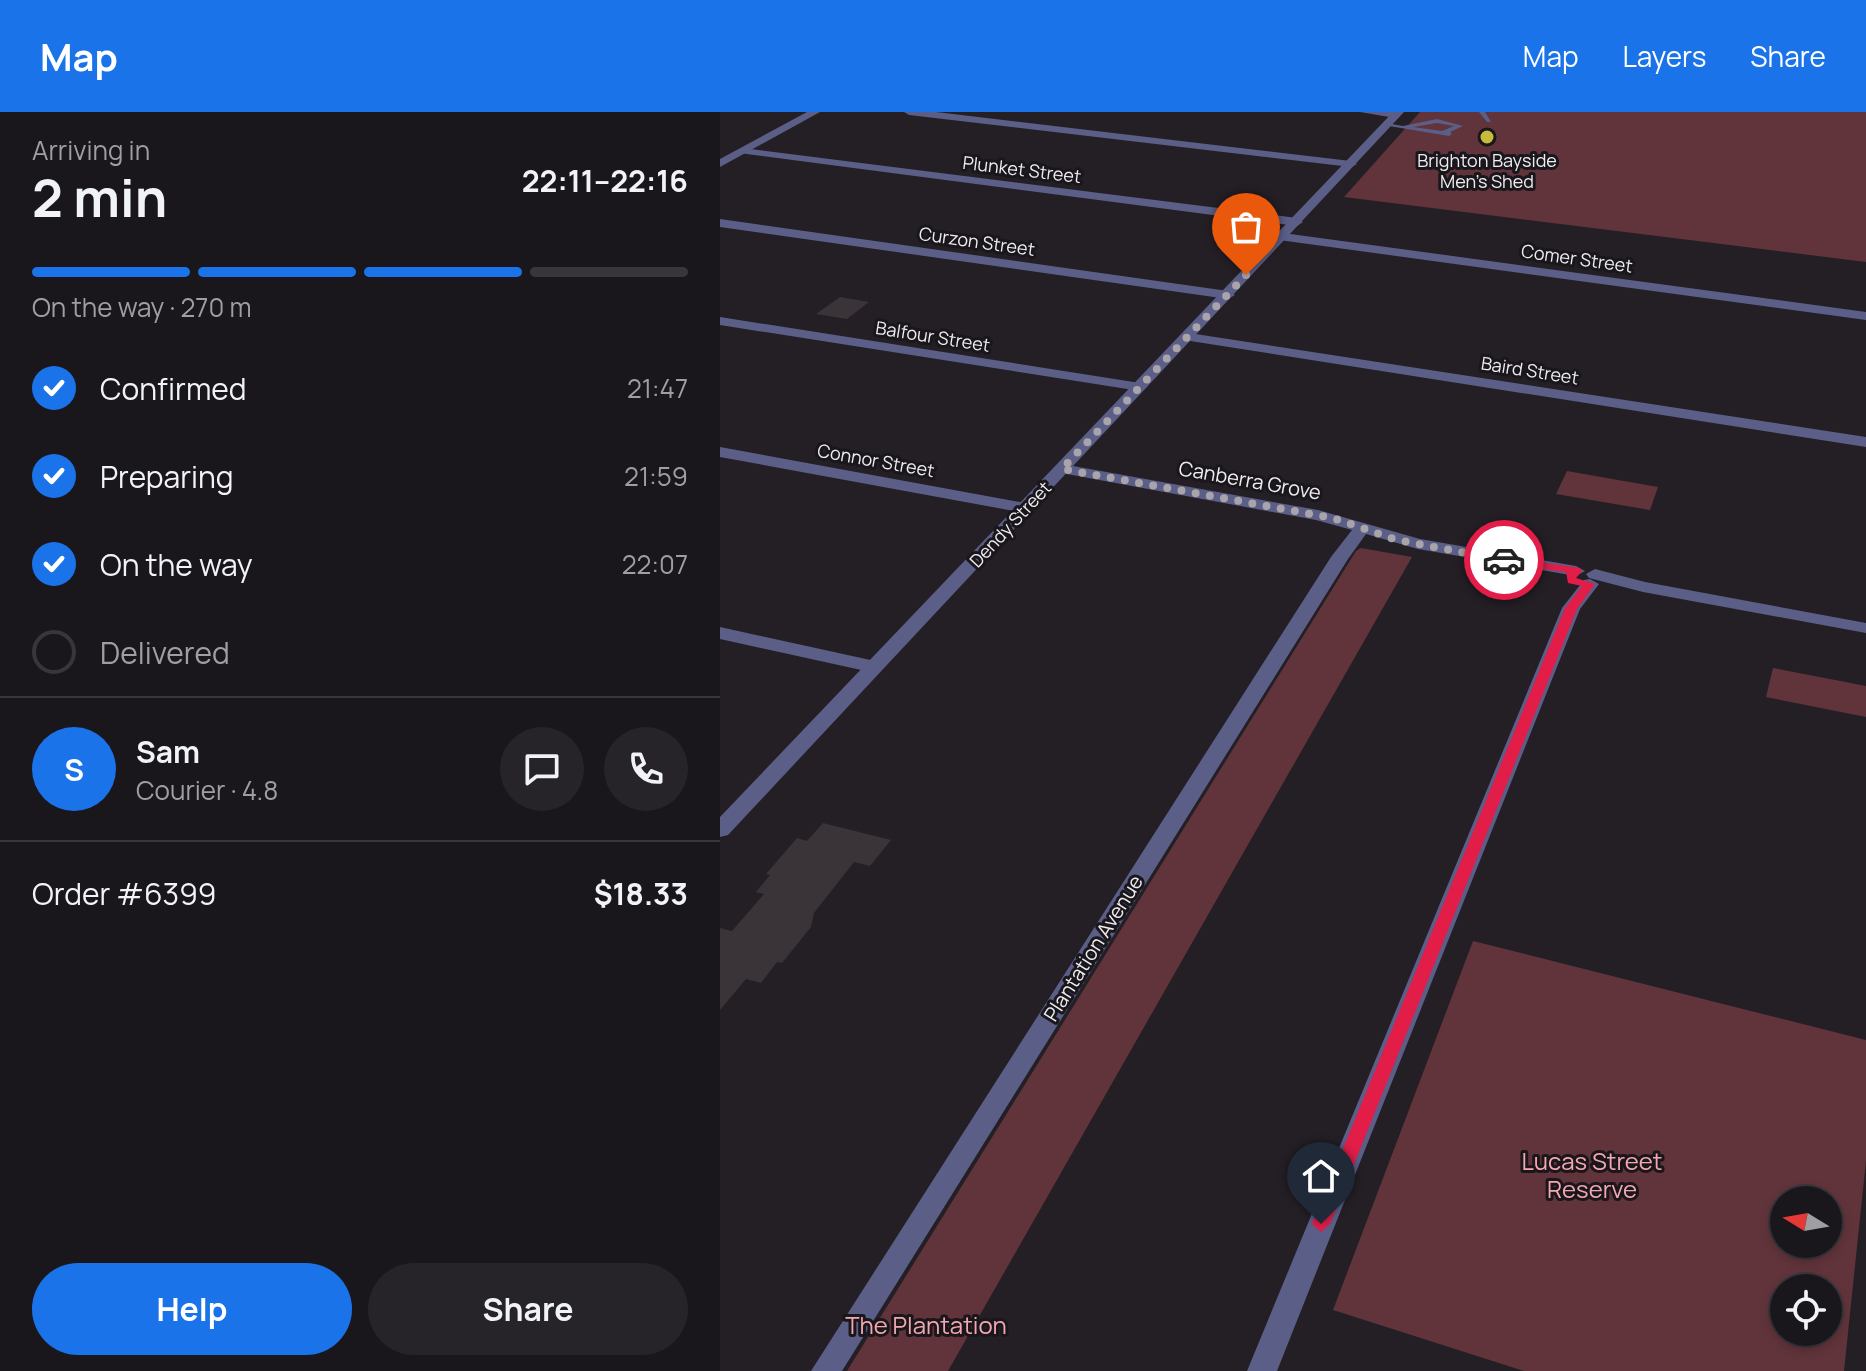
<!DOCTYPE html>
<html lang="en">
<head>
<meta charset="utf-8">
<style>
  body { margin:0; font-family:Manrope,sans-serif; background:#272429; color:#f1f3f6; height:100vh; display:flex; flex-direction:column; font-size:30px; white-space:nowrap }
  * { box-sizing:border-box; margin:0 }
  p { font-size:26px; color:#9f9fa3 }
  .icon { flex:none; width:44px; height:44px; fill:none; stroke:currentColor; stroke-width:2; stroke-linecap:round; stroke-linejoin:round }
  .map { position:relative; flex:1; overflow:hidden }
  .panel { display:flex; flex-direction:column; background:#1a171c; width:720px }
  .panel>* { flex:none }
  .needle { width:52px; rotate:281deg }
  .fabs { position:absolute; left:1050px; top:1074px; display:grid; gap:16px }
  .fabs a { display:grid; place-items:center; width:72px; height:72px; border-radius:50%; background:#1a171c; box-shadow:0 4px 12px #0003,0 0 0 2px #38363b; font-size:40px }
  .pin { position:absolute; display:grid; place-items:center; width:68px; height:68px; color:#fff; margin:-82px -34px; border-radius:50% 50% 50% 0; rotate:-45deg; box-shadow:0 0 8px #0007 }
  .pin .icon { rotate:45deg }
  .courier { position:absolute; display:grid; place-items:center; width:80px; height:80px; margin:-40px; border:6px solid #e11d48; border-radius:50%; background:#fff; color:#222; box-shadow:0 2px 10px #0007 }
  .overview em { font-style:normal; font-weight:700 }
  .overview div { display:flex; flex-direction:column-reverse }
  .overview { display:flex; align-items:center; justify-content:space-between; height:136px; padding:0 32px }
  h1 { font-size:52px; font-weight:700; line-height:60px }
  .bar { display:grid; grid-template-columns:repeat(4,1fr); gap:12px 8px; align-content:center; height:96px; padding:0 32px }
  .bar i { height:10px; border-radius:6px; background:#38363b }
  .bar .selected { background:#1a73e8 }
  .bar p { grid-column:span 4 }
  .line { display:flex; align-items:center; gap:20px; padding:0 32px; border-top:2px solid #38363b }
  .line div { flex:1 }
  .round { display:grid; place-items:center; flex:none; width:84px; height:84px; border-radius:42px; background:#272429 }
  ol { padding:0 32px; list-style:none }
  li { display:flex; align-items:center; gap:24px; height:88px }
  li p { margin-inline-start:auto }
  li .icon { padding:8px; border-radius:50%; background:#1a73e8; color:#fff; stroke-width:4 }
  li:last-child { color:#9f9fa3 }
  li i { width:44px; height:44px; border:4px solid #38363b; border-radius:50% }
  .action { display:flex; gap:16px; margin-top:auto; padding:16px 32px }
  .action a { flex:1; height:92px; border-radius:48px; background:#1a73e8; color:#fff; font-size:32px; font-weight:700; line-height:92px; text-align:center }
  .action a+a { background:#272429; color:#f1f3f6 }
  header { display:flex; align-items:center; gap:48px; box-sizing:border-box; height:112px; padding:0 40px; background:#1a73e8; color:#fff }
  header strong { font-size:38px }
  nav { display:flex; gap:44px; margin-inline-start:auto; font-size:28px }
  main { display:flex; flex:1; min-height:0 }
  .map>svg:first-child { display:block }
  .green { fill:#60343a; fill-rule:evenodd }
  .building { fill:#3a3337 }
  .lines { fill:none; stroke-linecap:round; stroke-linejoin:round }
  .service { fill:#5b5e87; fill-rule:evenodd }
  .minor { fill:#5b5e87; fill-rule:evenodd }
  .tertiary { fill:#5b5e87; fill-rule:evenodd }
  .route { fill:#e11d48 }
  .done { stroke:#a8a4a9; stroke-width:8; stroke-dasharray:0 14.4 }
  .poi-dot { fill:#c8bb3b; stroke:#19161c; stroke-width:3 }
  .labels { text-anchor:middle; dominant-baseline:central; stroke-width:6; stroke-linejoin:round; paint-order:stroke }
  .far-poi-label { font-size:18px; fill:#efecf0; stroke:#19161c }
  .far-street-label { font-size:18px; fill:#efecf0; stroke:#19161c }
  .street-label { font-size:20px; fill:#efecf0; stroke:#19161c }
  .near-park-label { font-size:24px; fill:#f5a7b0; stroke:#19161c }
</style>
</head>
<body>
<header>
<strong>Map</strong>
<nav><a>Map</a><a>Layers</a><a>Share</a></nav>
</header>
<main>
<section class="panel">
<div class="overview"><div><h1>2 min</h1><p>Arriving in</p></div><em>22:11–22:16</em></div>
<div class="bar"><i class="selected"></i><i class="selected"></i><i class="selected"></i><i></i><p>On the way · 270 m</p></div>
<ol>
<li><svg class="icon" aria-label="check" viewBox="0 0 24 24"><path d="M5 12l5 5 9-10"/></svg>Confirmed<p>21:47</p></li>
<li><svg class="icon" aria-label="check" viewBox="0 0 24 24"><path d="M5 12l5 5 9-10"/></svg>Preparing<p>21:59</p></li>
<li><svg class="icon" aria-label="check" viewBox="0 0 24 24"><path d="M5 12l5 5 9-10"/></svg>On the way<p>22:07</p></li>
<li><i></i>Delivered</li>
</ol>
<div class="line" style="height:144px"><b class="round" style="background:#1a73e8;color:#fff">S</b><div><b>Sam</b><p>Courier · 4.8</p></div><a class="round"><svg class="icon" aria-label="chat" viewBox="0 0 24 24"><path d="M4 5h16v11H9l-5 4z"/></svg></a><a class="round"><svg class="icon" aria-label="phone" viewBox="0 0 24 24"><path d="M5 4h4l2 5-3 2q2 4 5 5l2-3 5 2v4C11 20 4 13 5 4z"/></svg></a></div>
<div class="line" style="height:104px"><div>Order #6399</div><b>$18.33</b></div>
<div class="action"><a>Help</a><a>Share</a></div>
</section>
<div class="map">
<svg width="1146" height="1259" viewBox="0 0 1146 1259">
  <rect width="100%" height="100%" fill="#231f25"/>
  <path class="green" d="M 700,0 L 1146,0 L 1146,150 L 624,85 Z
    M 847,359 L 938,375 L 930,398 L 836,382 Z
    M 641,436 L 692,445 L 228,1259 L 127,1259 L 636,439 Z
    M 1053,556 L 1146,574 L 1146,605 L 1046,585 Z
    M 753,829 L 1146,928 L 1146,1049 L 1124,1259 L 804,1259 L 613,1198 ZM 1064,1088 L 1108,1088 L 1108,1132 L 1064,1132 ZM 1064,1176 L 1108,1176 L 1108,1220 L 1064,1220 Z"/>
  <path class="building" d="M 120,185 L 149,190 L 127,207 L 96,202 Z
    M 103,711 L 171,728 L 150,754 L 134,750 L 94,801 L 91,815 L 62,851 L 57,850 L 41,871 L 26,867 L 0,898 L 0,816 L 12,819 L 44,782 L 36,780 L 50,763 L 46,762 L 77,726 L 87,729 Z"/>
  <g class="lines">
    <path class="service" d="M 759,0 L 765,0 L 771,10 L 767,10 Z
      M 717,7 L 743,14 L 730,20 L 732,22 L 729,24 L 663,13 L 666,11 L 683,14 ZM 717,11 L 734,14 L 722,19 L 693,15 Z"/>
    <path class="minor" d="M 184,0 L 216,0 L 631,49 L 637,52 L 631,55 L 189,3 Z
      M 640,0 L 675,0 L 680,3 L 675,6 Z
      M 23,36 L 577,106 L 583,110 L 577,114 L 19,41 L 18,39 Z
      M 0,107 L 508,179 L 515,183 L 508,187 L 0,115 Z
      M 563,121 L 1146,200 L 1146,208 L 559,128 L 559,122 Z
      M 0,205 L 420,271 L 427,275 L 420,279 L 0,213 Z
      M 469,221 L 1146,325 L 1146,335 L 464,228 L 464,222 Z
      M 0,335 L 305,391 L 313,396 L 305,401 L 0,345 Z
      M 342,352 L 598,398 L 700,427 L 856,454 L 865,459 L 856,464 L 698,437 L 646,422 L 628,447 L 122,1259 L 91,1259 L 611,445 L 632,418 L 596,408 L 336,360 L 336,354 Z
      M 875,457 L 925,470 L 1146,511 L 1146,521 L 923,480 L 869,466 L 866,462 Z
      M 870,467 L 879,472 L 860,497 L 557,1259 L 527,1259 L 842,496 L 864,468 Z
      M 0,515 L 155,549 L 164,555 L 155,561 L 0,527 Z"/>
    <path class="tertiary" d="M 87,0 L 100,0 L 0,55 L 0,47 Z
      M 673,0 L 684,0 L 8,723 L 0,725 L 0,705 Z"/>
  </g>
  <path class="route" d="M 784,445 L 860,456 L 862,459 L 856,466 L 875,472 L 857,497 L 610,1112 L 601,1120 L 592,1112 L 845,496 L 862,474 L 848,471 L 846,460 L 780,451 L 778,448 Z"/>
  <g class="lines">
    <path class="done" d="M 526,163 L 342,357 L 613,406 L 677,428 L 784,448"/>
  </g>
  <circle class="poi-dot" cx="767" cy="25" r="8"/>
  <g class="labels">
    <g class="far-poi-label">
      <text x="767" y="48">Brighton Bayside<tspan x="767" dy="21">Men's Shed</tspan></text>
    </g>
    <g class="far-street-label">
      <text transform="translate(302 57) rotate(7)">Plunket Street</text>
      <text transform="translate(257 129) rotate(8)">Curzon Street</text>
      <text transform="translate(857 146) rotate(8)">Comer Street</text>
      <text transform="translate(213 224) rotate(9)">Balfour Street</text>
      <text transform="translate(810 258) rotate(9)">Baird Street</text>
      <text transform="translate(156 348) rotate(10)">Connor Street</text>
      <text transform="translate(290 412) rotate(-47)">Dendy Street</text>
    </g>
    <g class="street-label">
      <text transform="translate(530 368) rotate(10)">Canberra Grove</text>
      <text transform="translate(373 836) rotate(-58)">Plantation Avenue</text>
    </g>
    <g class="near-park-label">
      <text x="872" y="1048">Lucas Street<tspan x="872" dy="28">Reserve</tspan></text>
      <text x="206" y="1212">The Plantation</text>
    </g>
  </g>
</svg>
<div class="fabs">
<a><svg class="needle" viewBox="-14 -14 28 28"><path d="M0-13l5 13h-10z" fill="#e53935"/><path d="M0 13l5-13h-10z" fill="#9f9fa3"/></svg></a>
<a><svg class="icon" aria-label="locate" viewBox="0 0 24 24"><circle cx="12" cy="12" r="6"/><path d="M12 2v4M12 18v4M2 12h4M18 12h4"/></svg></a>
</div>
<div class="pin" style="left:526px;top:163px;background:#ea580c"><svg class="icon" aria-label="bag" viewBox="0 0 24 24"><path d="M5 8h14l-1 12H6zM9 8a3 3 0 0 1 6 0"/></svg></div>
<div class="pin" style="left:601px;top:1112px;background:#1f2937"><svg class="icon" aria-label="home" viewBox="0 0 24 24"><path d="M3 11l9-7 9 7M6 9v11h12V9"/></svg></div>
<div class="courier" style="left:784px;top:448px"><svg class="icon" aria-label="car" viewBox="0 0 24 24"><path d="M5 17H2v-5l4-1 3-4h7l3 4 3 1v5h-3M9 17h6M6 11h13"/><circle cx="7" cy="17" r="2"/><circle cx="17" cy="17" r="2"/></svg></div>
</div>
</main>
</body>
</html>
